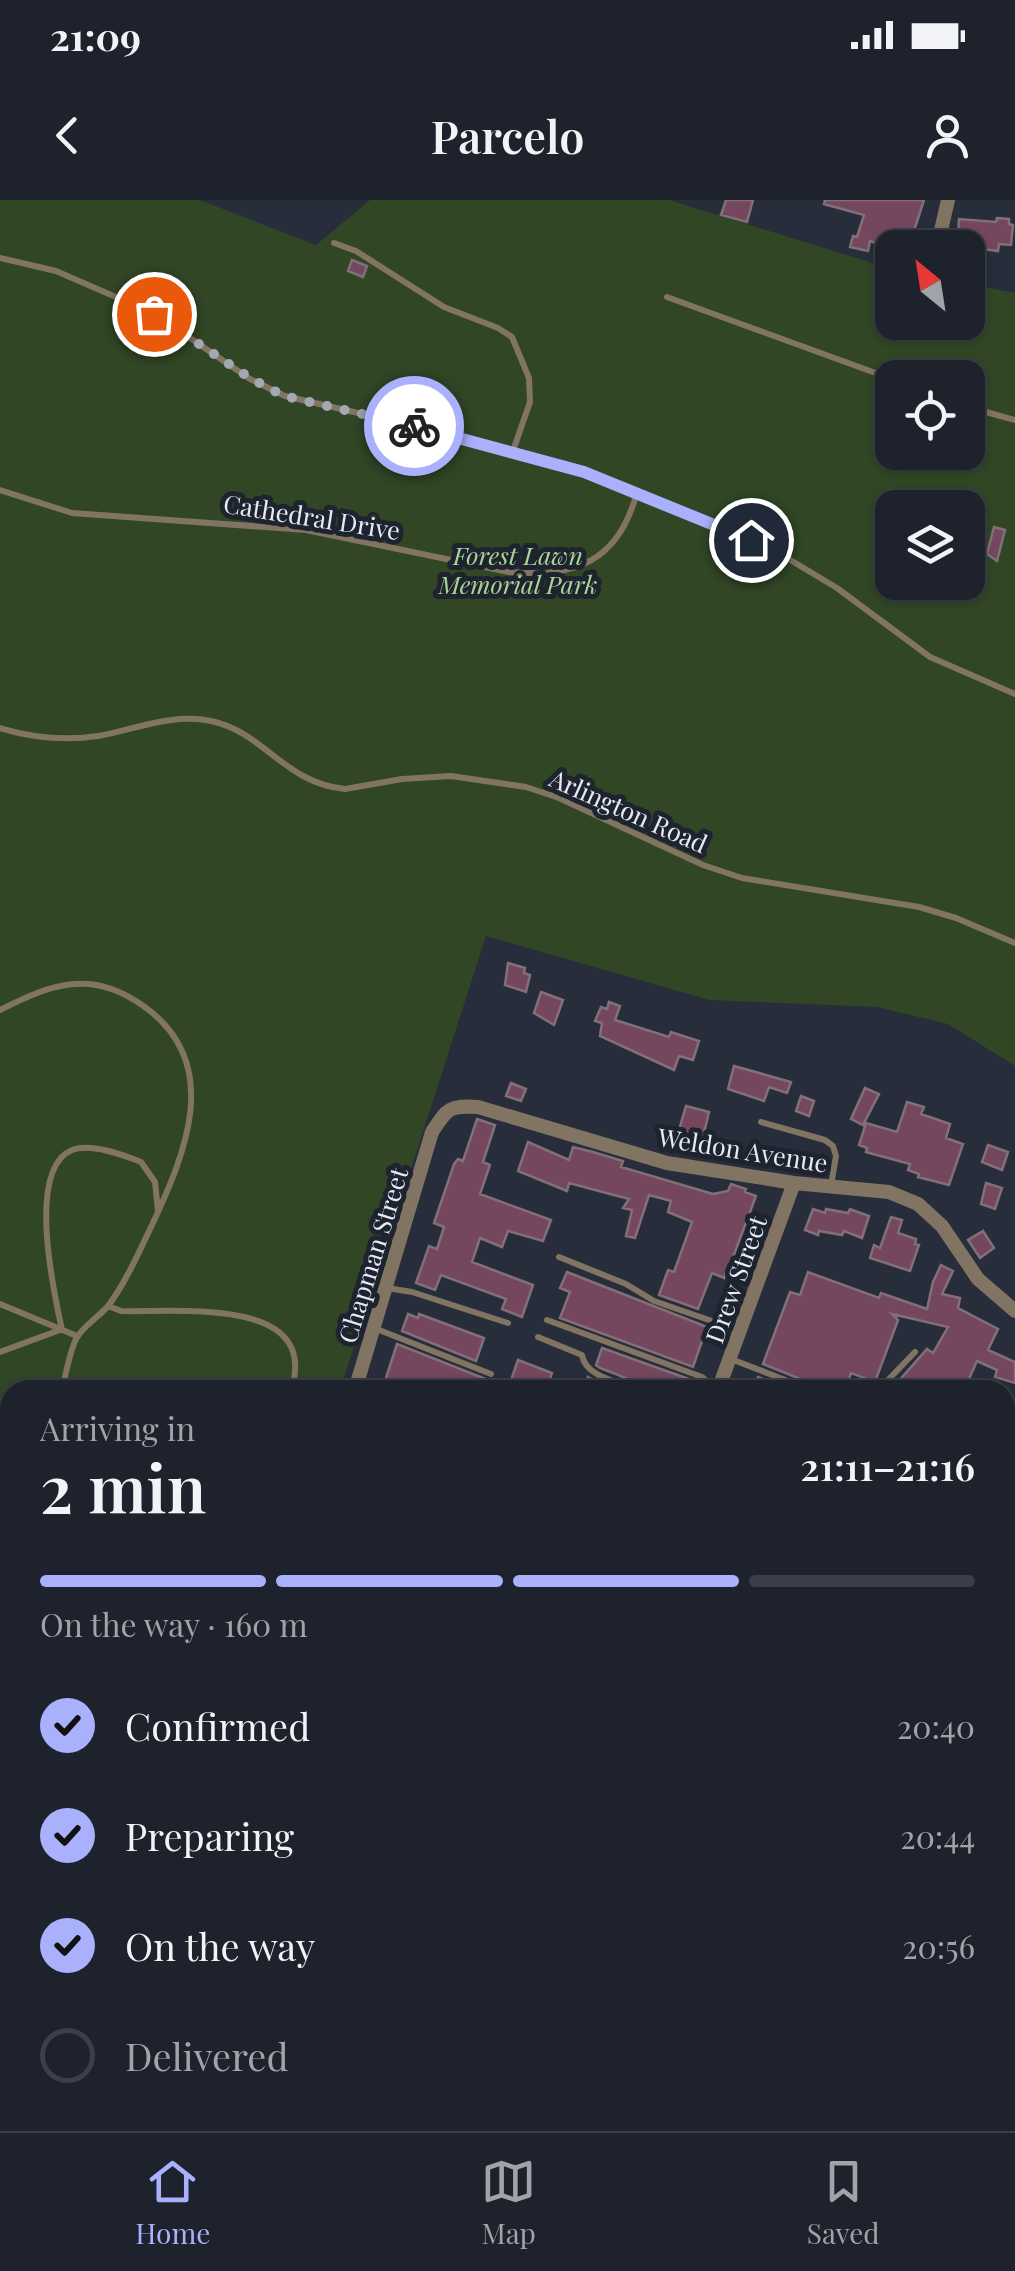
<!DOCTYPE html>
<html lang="en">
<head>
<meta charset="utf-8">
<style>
  body { margin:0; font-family:"Playfair Display",serif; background:#2a2f38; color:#f1f3f6; height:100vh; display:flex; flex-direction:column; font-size:38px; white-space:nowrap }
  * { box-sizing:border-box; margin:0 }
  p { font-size:32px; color:#a0a4a9 }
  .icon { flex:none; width:55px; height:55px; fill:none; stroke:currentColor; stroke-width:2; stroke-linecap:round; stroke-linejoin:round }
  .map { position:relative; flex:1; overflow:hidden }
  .side { position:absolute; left:0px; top:1180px; width:1015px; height:752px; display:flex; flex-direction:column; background:#1d222c; border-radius:30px 30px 0 0; box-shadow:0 2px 8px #0004,0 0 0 2px #3b3f48 }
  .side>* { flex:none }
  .needle { width:65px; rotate:330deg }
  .fabs { position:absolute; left:875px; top:30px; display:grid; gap:20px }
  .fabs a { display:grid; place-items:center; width:110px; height:110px; border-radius:20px; background:#1d222c; box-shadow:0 2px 8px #0004,0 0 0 2px #3b3f48; font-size:50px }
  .pin { position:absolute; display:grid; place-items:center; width:85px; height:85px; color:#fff; margin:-42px; border:5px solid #fff; border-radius:50%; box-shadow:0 2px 10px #0007 }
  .courier { position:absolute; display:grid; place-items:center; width:100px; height:100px; margin:-50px; border:8px solid #a9b0fc; border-radius:50%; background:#fff; color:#222; box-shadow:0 2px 12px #0007 }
  .summary em { font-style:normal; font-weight:600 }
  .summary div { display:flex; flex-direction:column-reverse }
  .summary { display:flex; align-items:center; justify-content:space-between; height:170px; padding:0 40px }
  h1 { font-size:65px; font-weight:600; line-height:75px }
  .bar { display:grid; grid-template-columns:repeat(4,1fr); gap:15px 10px; align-content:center; height:120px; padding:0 40px }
  .bar i { height:12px; border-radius:8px; background:#3b3f48 }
  .bar .current { background:#a9b0fc }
  .bar p { grid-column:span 4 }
  ol { padding:0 40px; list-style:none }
  li { display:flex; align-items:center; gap:30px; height:110px }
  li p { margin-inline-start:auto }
  li .icon { padding:10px; border-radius:50%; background:#a9b0fc; color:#111; stroke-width:4 }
  li:last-child { color:#a0a4a9 }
  li i { width:55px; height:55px; border:5px solid #3b3f48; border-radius:50% }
  .status { display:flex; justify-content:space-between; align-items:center; height:70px; padding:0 50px; background:#1d222c; direction:ltr }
  .status svg { height:28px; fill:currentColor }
  header { display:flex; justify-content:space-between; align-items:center; height:130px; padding:0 40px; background:#1d222c; font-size:45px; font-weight:600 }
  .tab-bar { display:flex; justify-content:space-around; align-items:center; height:140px; border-top:2px solid #3b3f48; background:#1d222c; font-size:28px; color:#a0a4a9 }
  .tab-bar a { display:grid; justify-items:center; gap:5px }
  .tab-bar .current { color:#a9b0fc }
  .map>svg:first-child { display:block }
  .green { fill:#304625; fill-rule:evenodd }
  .building { fill:#75475e; stroke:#827078; stroke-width:2.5 }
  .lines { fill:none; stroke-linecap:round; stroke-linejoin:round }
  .lane { stroke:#827462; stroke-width:6 }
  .street { stroke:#827462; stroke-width:14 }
  .done { stroke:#a3a8b2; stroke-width:10; stroke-dasharray:0 18 }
  .route { stroke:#a9b0fc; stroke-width:12 }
  .labels { text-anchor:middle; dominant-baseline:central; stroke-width:10; stroke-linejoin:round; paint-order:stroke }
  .street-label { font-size:25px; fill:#e6eaf3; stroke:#1e2330 }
  .park-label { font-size:25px; font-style:italic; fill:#a9d593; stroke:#1e2330 }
</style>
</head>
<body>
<div class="status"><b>21:09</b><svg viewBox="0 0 49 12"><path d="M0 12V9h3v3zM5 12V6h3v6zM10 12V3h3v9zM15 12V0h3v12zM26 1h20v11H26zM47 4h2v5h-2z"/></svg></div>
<header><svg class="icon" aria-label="back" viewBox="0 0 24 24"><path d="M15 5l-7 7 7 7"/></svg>Parcelo<svg class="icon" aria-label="person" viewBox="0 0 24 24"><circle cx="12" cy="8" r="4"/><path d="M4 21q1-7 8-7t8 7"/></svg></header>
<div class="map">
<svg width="1015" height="1931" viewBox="0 0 1015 1931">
  <rect width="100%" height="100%" fill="#272d3a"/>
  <path class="green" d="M 0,0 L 200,0 L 316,45 L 370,0 L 669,0 L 892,69 L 892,122 L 968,122 L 968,84 L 1015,93 L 1015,866 L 948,824 L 877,807 L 709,800 L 486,736 L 340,1190 L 10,1190 L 10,1922 L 110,1923 L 107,1931 L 0,1931 ZM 892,178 L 968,178 L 968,252 L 892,252 ZM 892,308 L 968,308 L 968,382 L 892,382 Z"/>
  <path class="building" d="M 726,0 L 753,0 L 747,22 L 721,15 Z
    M 825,0 L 924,0 L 912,37 L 927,42 L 927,48 L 890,48 L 870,41 L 868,51 L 850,47 L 853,36 L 857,37 L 864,15 L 824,4 Z
    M 997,18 L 1009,19 L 1009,24 L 1013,25 L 1011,45 L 999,44 L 998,51 L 968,47 L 968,35 L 958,35 L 959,19 L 996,22 Z
    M 352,60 L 367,66 L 363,77 L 348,71 Z
    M 994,327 L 1005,330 L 997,361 L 987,354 Z
    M 508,763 L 525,768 L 524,773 L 530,775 L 526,792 L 505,785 Z
    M 541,792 L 563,800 L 554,825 L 534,813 Z
    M 609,802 L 620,806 L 615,820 L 669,837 L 671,832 L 699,841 L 693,860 L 679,856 L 674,870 L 600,836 L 602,823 L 595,821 L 601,807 L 607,809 Z
    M 734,866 L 791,882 L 787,893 L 769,887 L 764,901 L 728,889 Z
    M 511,883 L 526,889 L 521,901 L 506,896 Z
    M 865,888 L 879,894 L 863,925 L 851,919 Z
    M 801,896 L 814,901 L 809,916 L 796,911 Z
    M 907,902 L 924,907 L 921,914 L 950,924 L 946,938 L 963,944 L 949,985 L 918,977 L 919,974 L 908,970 L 910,964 L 866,952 L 867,948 L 859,945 L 866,923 L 897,932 Z
    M 686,906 L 709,912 L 703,937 L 679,930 Z
    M 477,919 L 495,925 L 483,962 L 490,965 L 480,994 L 551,1020 L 543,1041 L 508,1031 L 502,1047 L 480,1038 L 472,1062 L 533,1085 L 522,1117 L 502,1109 L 506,1099 L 441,1075 L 435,1090 L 416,1083 L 429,1046 L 437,1049 L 444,1027 L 434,1023 L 454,964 L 458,959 L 463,961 Z
    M 528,942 L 569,960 L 573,947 L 593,952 L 623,961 L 621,967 L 713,994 L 728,991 L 731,984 L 746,989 L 745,992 L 756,996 L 732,1060 L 736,1062 L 732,1073 L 726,1071 L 724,1078 L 712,1073 L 698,1109 L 659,1095 L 668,1070 L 674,1072 L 692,1022 L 668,1012 L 671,1001 L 649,995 L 635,1038 L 626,1036 L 632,1010 L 623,1008 L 629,999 L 569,983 L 567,991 L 518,971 Z
    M 988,945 L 1008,952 L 1002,970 L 982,962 Z
    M 986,983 L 1002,988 L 995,1009 L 981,1004 Z
    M 813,1009 L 825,1013 L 826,1009 L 848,1013 L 850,1009 L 869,1016 L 862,1038 L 844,1031 L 842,1035 L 819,1031 L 818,1035 L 805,1030 Z
    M 891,1017 L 902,1020 L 898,1033 L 916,1039 L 915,1044 L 919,1045 L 910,1071 L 870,1058 L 874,1045 L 880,1048 Z
    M 983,1031 L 994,1048 L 980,1058 L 968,1040 Z
    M 941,1065 L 953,1071 L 942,1094 L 960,1098 L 958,1108 L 998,1129 L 988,1150 L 1015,1162 L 1015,1183 L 995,1177 L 997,1170 L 977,1161 L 964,1190 L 904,1190 L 897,1183 L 927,1149 L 933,1153 L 948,1127 L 892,1114 L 898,1120 L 875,1182 L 851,1173 L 845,1190 L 818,1190 L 813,1184 L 763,1164 L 790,1092 L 800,1095 L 808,1072 L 879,1098 L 881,1093 L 927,1109 L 933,1082 Z
    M 567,1072 L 707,1127 L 693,1167 L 560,1118 L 570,1092 L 560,1088 Z
    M 408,1114 L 418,1118 L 419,1114 L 484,1138 L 476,1161 L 402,1131 Z
    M 397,1144 L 488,1180 L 496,1179 L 522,1190 L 382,1190 Z
    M 602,1148 L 689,1179 L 684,1190 L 646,1190 L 641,1184 L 600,1168 L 596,1165 Z
    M 518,1160 L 552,1173 L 546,1190 L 530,1190 L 510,1183 Z
    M 588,1177 L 601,1184 L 618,1190 L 582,1190 Z
    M 758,1177 L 792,1190 L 753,1190 Z"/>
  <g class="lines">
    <path class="lane" d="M 334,43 L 356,51 L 444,107 L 498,128 L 512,137 L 529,178 L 530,202 L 513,251
      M 0,58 L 56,71 L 155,114 L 250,179 L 285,196 L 479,241 L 584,272 L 730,330 L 772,349 L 837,388 L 930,457 L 1015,494
      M 667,97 L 892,179
      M 968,207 L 1015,220
      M 0,290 L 72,313 L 306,330 L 509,372 C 576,378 619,361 637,292
      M 0,528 C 33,538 64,541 98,536 C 136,529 172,513 211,521 C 264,532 284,583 345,589 L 402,579 L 451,576 L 526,587 L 559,598 L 703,665 L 742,678 L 919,707 L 956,718 L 1015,743
      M 0,810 C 51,784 91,769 142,805 C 225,862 185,954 152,1025 C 139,1052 126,1082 108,1106 C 99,1117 83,1126 76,1139 C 69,1154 66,1174 62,1190
      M 761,922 L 825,940 L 833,946 L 836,956 L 831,986
      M 559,1057 L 626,1084 L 654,1101 L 738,1130
      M 387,1088 L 412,1092 L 508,1123
      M 0,1104 L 77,1136
      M 108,1106 L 121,1111 C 174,1113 322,1095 291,1190
      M 547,1120 L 702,1177 L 715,1189
      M 374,1128 L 491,1174
      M 62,1130 C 54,1093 26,969 72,950 C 90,943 124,955 141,962 L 155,982 L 158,1011
      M 538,1137 L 582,1155 C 585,1177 619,1182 639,1190
      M 0,1152 L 60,1130
      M 731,1159 L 811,1190
      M 861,1190 L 863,1186
      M 893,1190 L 888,1180 L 915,1152
      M 1005,1296 L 1015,1296
      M 1005,1408 L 1015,1412
      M 1005,1415 L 1015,1419
      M 0,1456 L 10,1450
      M 1005,1629 L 1011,1631
      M 1005,1669 L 1010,1671 L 1015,1661
      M 1005,1863 L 1015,1837
      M 177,1922 L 201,1931
      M 370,1922 L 394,1931
      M 50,1931 L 52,1922"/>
    <path class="street" d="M 937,48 L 948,0
      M 355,1190 L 432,932 C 447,909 449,905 478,907 L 667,963 L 794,983 L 889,992 L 918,1004 L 942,1026 L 978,1079 L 1015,1111
      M 718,1190 L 794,983
      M 1005,1333 L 1015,1328
      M 1005,1787 L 1015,1790
      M 122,1931 L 124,1922
      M 446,1931 L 449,1922
      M 770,1931 L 773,1922"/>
  </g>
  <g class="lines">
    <path class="done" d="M 154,114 L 250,178 L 284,196 L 414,226"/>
    <path class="route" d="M 414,226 L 584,272 L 751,340"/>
  </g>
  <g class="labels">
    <g class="street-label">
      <text transform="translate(312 316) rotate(9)">Cathedral Drive</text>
      <text transform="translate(629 610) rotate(24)">Arlington Road</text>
      <text transform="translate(743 949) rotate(9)">Weldon Avenue</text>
      <text transform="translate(372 1055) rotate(-73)">Chapman Street</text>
      <text transform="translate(735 1079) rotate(-70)">Drew Street</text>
    </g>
    <g class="park-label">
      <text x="518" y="354">Forest Lawn<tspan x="518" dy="29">Memorial Park</tspan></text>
    </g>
  </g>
</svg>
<div class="fabs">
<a><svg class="needle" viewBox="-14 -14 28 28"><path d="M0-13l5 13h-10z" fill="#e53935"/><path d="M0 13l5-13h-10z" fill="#a0a4a9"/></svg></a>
<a><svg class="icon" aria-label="locate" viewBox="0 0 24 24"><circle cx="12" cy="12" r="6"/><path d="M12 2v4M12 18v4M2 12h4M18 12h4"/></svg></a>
<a><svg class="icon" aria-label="layers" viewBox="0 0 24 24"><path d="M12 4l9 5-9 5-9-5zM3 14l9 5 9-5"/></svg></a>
</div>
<div class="pin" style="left:154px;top:114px;background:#ea580c"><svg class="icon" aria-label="bag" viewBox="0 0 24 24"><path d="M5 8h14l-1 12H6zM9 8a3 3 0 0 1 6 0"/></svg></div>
<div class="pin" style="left:751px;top:340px;background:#1f2937"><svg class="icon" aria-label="home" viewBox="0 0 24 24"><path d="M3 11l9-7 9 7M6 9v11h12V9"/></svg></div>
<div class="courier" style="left:414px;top:226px"><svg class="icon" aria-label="bike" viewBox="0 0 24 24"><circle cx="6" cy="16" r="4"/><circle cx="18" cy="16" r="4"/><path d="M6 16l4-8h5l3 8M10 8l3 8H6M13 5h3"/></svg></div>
<section class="side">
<div class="summary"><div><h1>2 min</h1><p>Arriving in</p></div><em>21:11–21:16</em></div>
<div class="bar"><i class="current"></i><i class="current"></i><i class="current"></i><i></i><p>On the way · 160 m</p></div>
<ol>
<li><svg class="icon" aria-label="check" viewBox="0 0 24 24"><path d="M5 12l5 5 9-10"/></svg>Confirmed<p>20:40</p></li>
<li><svg class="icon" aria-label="check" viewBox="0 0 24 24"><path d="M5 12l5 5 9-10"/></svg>Preparing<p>20:44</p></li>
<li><svg class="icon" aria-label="check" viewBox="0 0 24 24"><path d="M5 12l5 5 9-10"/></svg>On the way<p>20:56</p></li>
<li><i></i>Delivered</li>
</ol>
</section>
</div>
<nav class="tab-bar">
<a class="current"><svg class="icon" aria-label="home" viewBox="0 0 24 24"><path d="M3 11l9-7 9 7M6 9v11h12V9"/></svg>Home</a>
<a><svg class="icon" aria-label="map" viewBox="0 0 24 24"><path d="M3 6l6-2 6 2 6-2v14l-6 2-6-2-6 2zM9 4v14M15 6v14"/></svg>Map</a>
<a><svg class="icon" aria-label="saved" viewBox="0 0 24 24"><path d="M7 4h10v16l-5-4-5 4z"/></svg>Saved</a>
</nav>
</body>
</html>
